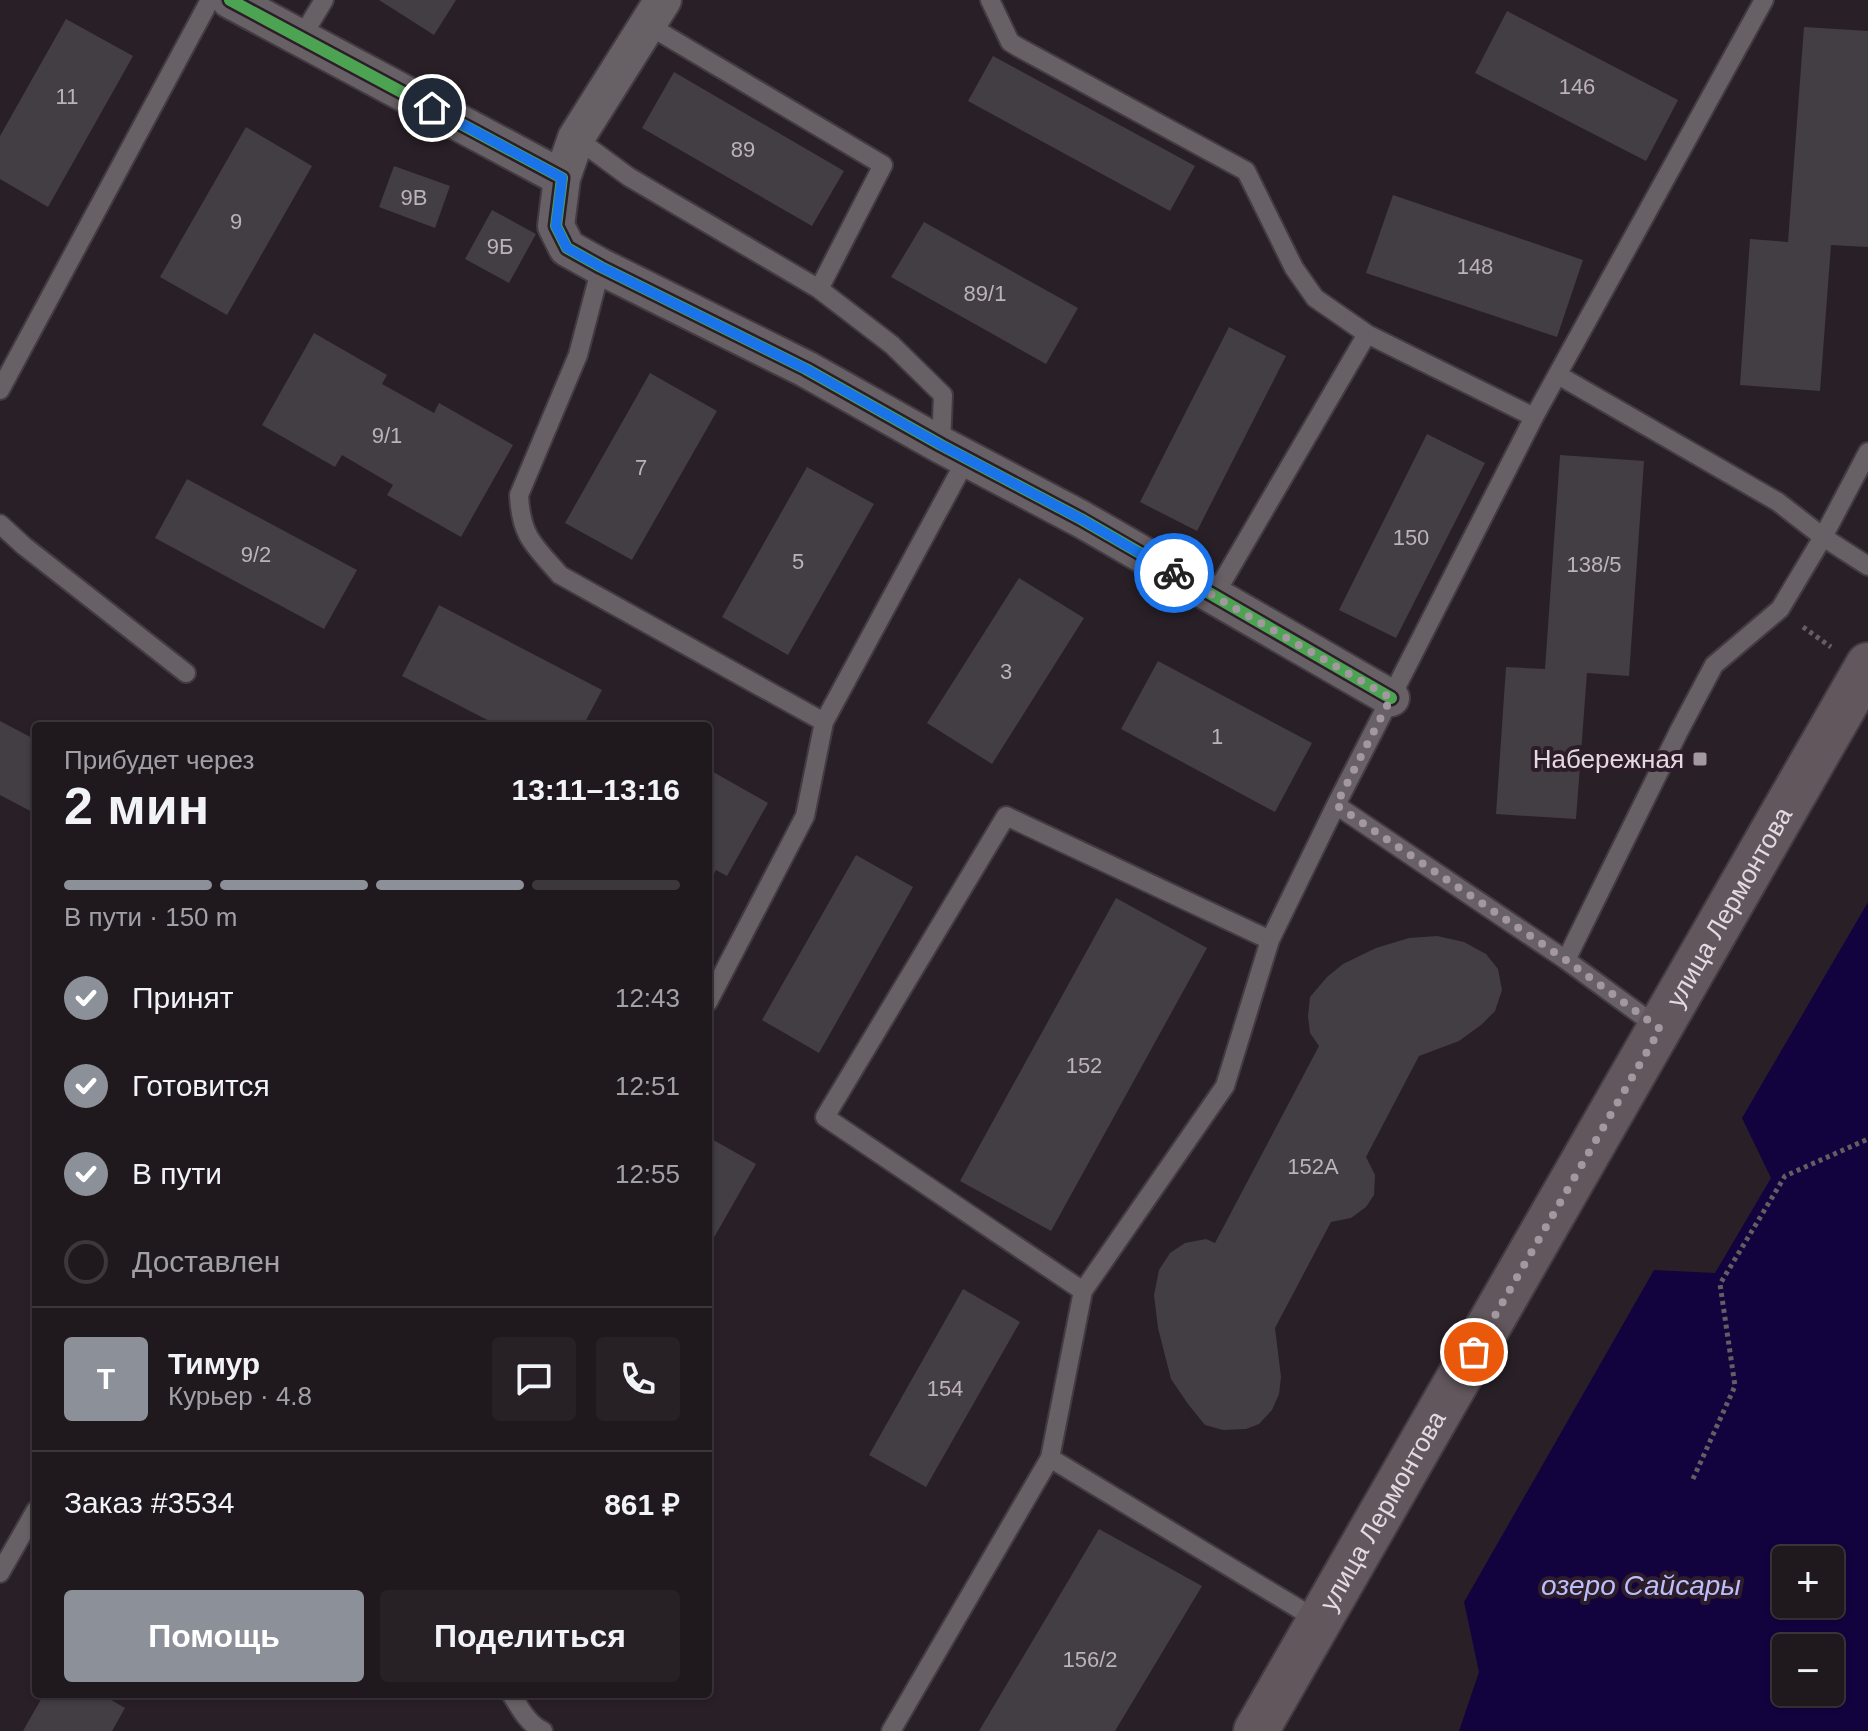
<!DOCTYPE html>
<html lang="ru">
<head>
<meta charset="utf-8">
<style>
  body { margin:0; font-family:Arial,sans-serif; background:#272126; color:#f1f3f6; height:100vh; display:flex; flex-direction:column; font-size:30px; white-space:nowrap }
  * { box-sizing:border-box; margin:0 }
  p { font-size:26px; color:#a1a0a4 }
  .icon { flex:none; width:44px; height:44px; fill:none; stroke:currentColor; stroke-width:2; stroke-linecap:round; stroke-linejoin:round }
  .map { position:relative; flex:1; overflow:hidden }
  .details { position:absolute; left:32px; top:722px; width:680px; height:976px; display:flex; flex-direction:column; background:#1f181d; border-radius:8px; box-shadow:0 2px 6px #0004,0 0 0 2px #3c373b }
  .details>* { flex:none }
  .buttons { position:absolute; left:1772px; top:1546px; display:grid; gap:16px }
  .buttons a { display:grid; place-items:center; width:72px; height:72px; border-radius:8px; background:#1f181d; box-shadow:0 2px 6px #0004,0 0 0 2px #3c373b; font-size:40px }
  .pin { position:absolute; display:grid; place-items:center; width:68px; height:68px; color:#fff; margin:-34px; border:4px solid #fff; border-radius:50%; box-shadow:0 2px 8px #0007 }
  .courier { position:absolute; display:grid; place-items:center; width:80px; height:80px; margin:-40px; border:6px solid #1a73e8; border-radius:50%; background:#fff; color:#222; box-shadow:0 2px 10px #0007 }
  .headline em { font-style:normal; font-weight:700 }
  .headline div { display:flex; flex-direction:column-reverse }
  .headline { display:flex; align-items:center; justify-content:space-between; height:136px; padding:0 32px }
  h1 { font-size:52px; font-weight:700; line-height:60px }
  .bar { display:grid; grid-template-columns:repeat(4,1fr); gap:12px 8px; align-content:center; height:96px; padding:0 32px }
  .bar i { height:10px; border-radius:6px; background:#3c373b }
  .bar .current { background:#8c9099 }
  .bar p { grid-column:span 4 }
  .line { display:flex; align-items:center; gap:20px; padding:0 32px; border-top:2px solid #3c373b }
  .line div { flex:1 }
  .round { display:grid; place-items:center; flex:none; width:84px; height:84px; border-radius:8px; background:#272126 }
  ol { padding:0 32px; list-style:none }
  li { display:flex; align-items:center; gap:24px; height:88px }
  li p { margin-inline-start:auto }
  li .icon { padding:8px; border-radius:50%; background:#8c9099; color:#fff; stroke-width:4 }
  li:last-child { color:#a1a0a4 }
  li i { width:44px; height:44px; border:4px solid #3c373b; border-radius:50% }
  .primary-button { display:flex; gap:16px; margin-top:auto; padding:16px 32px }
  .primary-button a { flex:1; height:92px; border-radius:8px; background:#8c9099; color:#fff; font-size:32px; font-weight:700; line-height:92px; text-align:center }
  .primary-button a+a { background:#272126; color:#f1f3f6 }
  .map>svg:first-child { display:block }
  .water { fill:#12033e; fill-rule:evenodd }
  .building { fill:#433d44 }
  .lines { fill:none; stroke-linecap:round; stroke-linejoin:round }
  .service-casing { stroke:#433b42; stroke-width:22 }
  .minor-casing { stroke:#433b42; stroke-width:40 }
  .primary-casing { stroke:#433b42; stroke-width:48 }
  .path { stroke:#645e63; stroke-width:5; stroke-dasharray:4 4; stroke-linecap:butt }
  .service { stroke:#676065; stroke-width:18 }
  .minor { stroke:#676065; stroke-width:36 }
  .primary { stroke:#61575d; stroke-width:44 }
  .cycleway-casing { stroke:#2d1c29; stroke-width:17 }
  .cycleway { stroke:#4ca352; stroke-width:12 }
  .done { stroke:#a398a0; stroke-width:8; stroke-dasharray:0 14.4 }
  .route { stroke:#1a73e8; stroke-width:10 }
  .poi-dot { fill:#a398a0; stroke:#2d1c29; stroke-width:3 }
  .labels { text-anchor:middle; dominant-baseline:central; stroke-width:8; stroke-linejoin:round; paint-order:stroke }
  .number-label { font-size:22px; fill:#bcb2ba }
  .poi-label { font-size:26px; fill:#e4d9e1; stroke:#2d1c29; text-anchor:end }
  .street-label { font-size:26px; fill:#e4d9e1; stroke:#2d1c29 }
  .water-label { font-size:28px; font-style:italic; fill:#babefa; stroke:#2d1c29 }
</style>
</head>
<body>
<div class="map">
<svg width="1868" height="1731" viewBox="0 0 1868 1731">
  <rect width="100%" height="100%" fill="#292027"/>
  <path class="water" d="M 1868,902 L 1868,1731 L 1459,1731 L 1479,1672 L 1464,1602 L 1654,1270 L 1715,1273 L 1771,1178 L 1742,1118 ZM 1786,1560 L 1830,1560 L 1830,1604 L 1786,1604 ZM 1786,1648 L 1830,1648 L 1830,1692 L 1786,1692 Z"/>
  <path class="building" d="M 379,0 L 456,0 L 434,35 Z
    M 1507,11 L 1678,100 L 1646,161 L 1475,73 Z
    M 66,19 L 133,56 L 48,207 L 0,179 L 0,136 Z
    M 1804,27 L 1868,31 L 1868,247 L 1831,245 L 1820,391 L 1740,385 L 1750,239 L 1788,242 Z
    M 993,56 L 1195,166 L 1170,211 L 968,101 Z
    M 674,72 L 844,171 L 812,226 L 642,128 Z
    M 246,127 L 312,166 L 227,315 L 160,277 Z
    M 394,166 L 450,186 L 435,228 L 379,207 Z
    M 1393,195 L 1583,260 L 1557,337 L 1366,273 Z
    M 492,210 L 536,234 L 509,283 L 465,259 Z
    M 924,222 L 1078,308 L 1046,364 L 891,277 Z
    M 1229,327 L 1286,356 L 1197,531 L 1140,502 Z
    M 314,333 L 387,375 L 382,384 L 434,413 L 439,403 L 513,445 L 461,537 L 387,495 L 393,485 L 342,455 L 335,467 L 262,425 Z
    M 650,373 L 717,411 L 632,560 L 565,523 Z
    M 1427,434 L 1485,463 L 1396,638 L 1339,610 Z
    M 1560,455 L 1644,461 L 1629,676 L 1587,673 L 1576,819 L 1496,814 L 1506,667 L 1545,669 Z
    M 807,467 L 874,504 L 788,655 L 722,617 Z
    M 187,479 L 357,570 L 324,629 L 155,538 Z
    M 1019,578 L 1084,618 L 992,764 L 927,723 Z
    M 439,605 L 602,690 L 583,726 L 499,726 L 402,676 Z
    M 1158,661 L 1312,743 L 1275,812 L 1121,729 Z
    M 0,721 L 36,740 L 36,814 L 0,795 Z
    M 708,769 L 768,803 L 727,876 L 716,870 L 708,885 Z
    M 856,855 L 913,887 L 819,1053 L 762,1020 Z
    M 1116,898 L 1207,948 L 1051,1231 L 960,1181 Z
    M 1437,936 L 1464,942 L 1486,954 L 1498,969 L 1502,990 L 1495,1011 L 1481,1025 L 1459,1041 L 1419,1056 L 1366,1157 L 1375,1175 L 1374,1195 L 1366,1207 L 1351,1218 L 1331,1222 L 1275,1328 L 1281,1377 L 1279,1394 L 1272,1410 L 1259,1424 L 1246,1429 L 1223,1430 L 1205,1425 L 1188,1404 L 1171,1379 L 1158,1328 L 1154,1295 L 1159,1270 L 1170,1253 L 1185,1243 L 1206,1239 L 1215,1243 L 1319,1046 L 1310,1033 L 1308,1016 L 1310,997 L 1327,977 L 1343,964 L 1376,948 L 1409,938 Z
    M 708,1137 L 756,1164 L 708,1248 Z
    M 963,1289 L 1020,1322 L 926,1487 L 869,1455 Z
    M 1099,1529 L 1202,1586 L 1115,1731 L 979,1731 Z
    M 44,1694 L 101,1694 L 125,1708 L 112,1731 L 23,1731 Z"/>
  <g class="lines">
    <defs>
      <path id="service" d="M 990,0 L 1010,42 L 1018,47 L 1246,171 L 1294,268 L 1315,298 L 1367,334 L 1534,417
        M 648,25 L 883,165 L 819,289
        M 301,38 L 324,0
        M 576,138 L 629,177 L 819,289 L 892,345 L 943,395 L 941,445
        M 601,267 L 578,355 L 519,495 C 521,537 534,545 560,575 L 824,722
        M 1558,375 L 1778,502 L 1823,537 L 1868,566
        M 0,390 L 210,0
        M 0,524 L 24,546 L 186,673
        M 1214,596 L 1367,334
        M 1336,805 L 1566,960 L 1659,1028
        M 1566,960 L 1679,731 L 1714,665 L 1780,609 L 1823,537 L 1868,452
        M 708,1002 L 805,816 L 824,722 L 967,458
        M 1083,1291 L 825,1117 L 1006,816 L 1270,940
        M 1050,1458 L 1319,1621
        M 0,1573 L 36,1510
        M 511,1694 C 520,1708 528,1724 543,1731
        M 891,1731 L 1050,1458 L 1083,1291 L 1225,1086 L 1270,940 L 1336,805 L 1534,417 L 1764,0"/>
      <path id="minor" d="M 230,0 L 562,178 L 556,226 L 567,248 L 601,267 L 806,369 L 941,445 L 1081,519 L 1391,698
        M 562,178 L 576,138 L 663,0"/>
      <g id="primary">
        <path id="s1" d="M 1256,1731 L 1868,665"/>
      </g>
    </defs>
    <use href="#service" class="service-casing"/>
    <use href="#minor" class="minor-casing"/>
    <use href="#primary" class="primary-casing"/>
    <path class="path" d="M 1803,627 L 1831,647
      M 1693,1479 L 1735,1386 L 1720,1284 L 1785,1176 L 1868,1139"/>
    <use href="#service" class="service"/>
    <use href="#minor" class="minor"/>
    <use href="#primary" class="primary"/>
    <defs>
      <path id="cycleway" d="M 230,0 L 562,178 L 556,226 L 567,248 L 601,267 L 806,369 L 941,445 L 1081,519 L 1391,698"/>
    </defs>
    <use href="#cycleway" class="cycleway-casing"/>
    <use href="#cycleway" class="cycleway"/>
  </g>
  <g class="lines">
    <path class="done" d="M 1174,573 L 1391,698 L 1336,805 L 1566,960 L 1660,1029 L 1474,1352"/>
    <path class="route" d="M 432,108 L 562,178 L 556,226 L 567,248 L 601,267 L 806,369 L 941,445 L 1081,519 L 1174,573"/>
  </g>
  <rect class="poi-dot" x="1692" y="751" width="16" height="16" rx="4"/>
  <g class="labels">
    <g class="number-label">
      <text x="1577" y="86">146</text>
      <text x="67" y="96">11</text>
      <text x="743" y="149">89</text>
      <text x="414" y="197">9В</text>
      <text x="236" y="221">9</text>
      <text x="500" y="246">9Б</text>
      <text x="1475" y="266">148</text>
      <text x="985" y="293">89/1</text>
      <text x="387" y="435">9/1</text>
      <text x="641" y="467">7</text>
      <text x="1411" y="537">150</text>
      <text x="256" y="554">9/2</text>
      <text x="798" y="561">5</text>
      <text x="1594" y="564">138/5</text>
      <text x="1006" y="671">3</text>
      <text x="1217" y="736">1</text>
      <text x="1084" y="1065">152</text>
      <text x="1313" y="1166">152А</text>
      <text x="945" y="1388">154</text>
      <text x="1090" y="1659">156/2</text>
    </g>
    <g class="poi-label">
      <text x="1684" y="759">Набережная</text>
    </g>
    <g class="street-label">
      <text stroke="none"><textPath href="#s1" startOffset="950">улица Лермонтова</textPath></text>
      <text stroke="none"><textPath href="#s1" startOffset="254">улица Лермонтова</textPath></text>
    </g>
    <g class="water-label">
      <text x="1641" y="1585">озеро Сайсары</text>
    </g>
  </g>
</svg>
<div class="buttons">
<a>+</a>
<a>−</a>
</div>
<div class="pin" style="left:1474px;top:1352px;background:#ea580c"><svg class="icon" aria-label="bag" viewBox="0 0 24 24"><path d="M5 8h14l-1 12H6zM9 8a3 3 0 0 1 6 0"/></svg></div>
<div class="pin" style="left:432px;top:108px;background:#1f2937"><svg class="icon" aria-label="home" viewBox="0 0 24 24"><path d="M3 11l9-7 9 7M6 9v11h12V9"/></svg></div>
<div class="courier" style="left:1174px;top:573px"><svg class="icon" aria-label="bike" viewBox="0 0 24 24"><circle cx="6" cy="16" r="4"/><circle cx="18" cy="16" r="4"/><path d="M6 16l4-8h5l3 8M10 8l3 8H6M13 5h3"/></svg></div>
<section class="details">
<div class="headline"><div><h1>2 мин</h1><p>Прибудет через</p></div><em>13:11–13:16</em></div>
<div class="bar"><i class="current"></i><i class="current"></i><i class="current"></i><i></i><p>В пути · 150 m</p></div>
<ol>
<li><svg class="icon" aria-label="check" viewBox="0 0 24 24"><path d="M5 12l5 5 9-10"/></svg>Принят<p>12:43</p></li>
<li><svg class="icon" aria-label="check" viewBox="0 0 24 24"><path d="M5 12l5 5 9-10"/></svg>Готовится<p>12:51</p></li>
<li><svg class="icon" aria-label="check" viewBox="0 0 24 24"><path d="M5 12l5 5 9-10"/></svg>В пути<p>12:55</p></li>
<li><i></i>Доставлен</li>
</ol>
<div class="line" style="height:144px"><b class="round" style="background:#8c9099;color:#fff">Т</b><div><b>Тимур</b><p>Курьер · 4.8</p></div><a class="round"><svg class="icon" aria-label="chat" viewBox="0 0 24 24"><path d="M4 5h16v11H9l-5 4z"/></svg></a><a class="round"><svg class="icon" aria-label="phone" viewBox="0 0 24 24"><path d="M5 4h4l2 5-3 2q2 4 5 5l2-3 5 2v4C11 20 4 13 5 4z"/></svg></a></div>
<div class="line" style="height:104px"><div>Заказ #3534</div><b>861 ₽</b></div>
<div class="primary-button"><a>Помощь</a><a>Поделиться</a></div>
</section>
</div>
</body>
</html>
